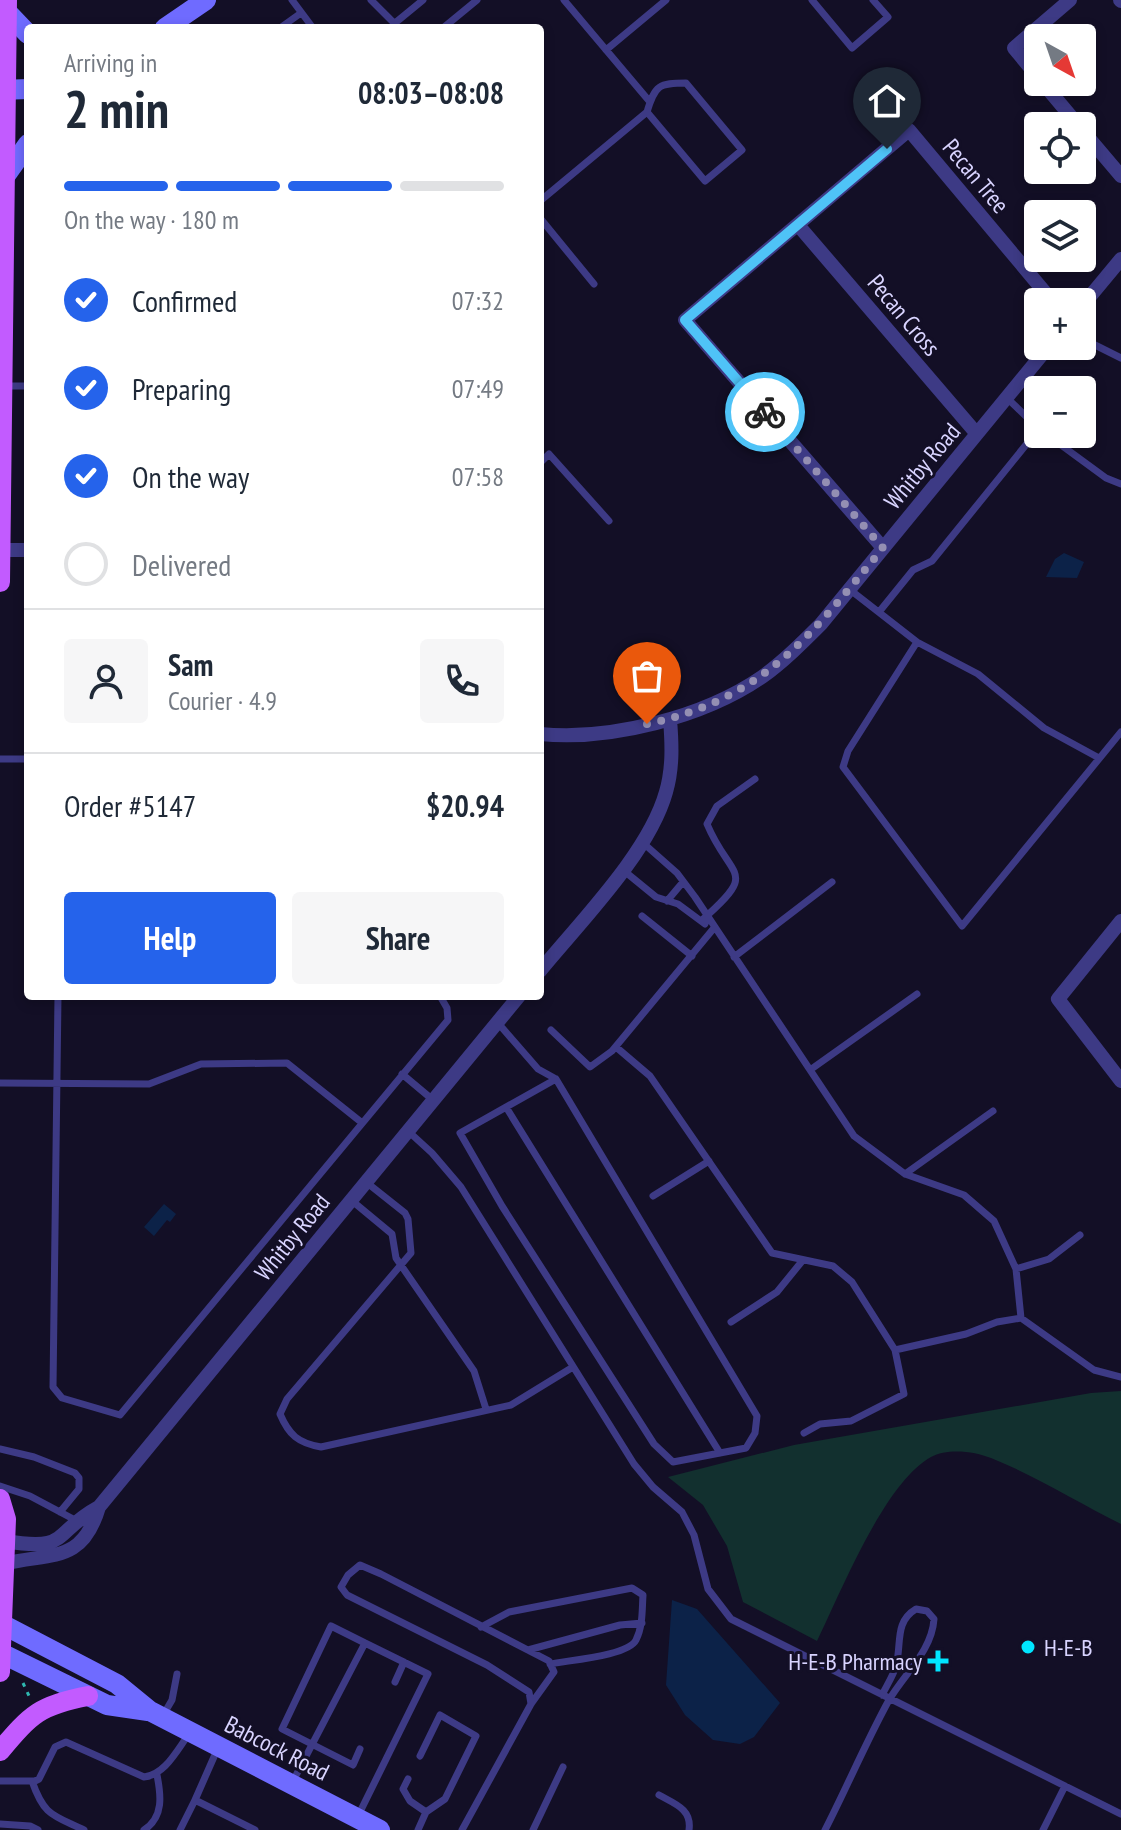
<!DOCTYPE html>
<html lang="en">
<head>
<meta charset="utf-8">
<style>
  body { margin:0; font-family:"PT Sans Narrow",sans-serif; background:#f6f6f7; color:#1f2937; height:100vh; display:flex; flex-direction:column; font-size:30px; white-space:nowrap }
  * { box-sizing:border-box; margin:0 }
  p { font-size:26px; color:#747a83 }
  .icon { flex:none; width:44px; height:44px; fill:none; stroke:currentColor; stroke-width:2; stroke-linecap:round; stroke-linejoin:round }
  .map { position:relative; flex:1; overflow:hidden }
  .drawer { position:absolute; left:24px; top:24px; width:520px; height:976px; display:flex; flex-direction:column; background:#fff; border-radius:8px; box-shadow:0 4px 12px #0003 }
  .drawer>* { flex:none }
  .needle { width:52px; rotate:140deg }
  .buttons { position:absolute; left:1024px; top:24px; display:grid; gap:16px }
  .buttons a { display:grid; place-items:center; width:72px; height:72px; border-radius:8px; background:#fff; box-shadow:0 4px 12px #0003; font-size:40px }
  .pin { position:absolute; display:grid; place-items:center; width:68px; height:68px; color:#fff; margin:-82px -34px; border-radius:50% 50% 50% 0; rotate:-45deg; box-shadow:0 0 8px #0007 }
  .pin .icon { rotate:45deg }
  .courier { position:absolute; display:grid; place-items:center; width:80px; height:80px; margin:-40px; border:6px solid #4fc3f7; border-radius:50%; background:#fff; color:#222; box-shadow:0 2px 10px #0007 }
  .summary em { font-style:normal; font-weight:700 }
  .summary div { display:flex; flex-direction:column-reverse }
  .summary { display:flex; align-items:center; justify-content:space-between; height:136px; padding:0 40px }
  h1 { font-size:52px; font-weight:700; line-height:60px }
  .bar { display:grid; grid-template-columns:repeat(4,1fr); gap:12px 8px; align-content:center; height:96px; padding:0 40px }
  .bar i { height:10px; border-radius:6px; background:#e0e1e3 }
  .bar .selected { background:#2563eb }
  .bar p { grid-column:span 4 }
  .line { display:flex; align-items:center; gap:20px; padding:0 40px; border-top:2px solid #e0e1e3 }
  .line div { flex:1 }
  .round { display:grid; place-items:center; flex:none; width:84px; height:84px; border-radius:8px; background:#f6f6f7 }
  ol { padding:0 40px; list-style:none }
  li { display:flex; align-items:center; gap:24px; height:88px }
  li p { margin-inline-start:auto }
  li .icon { padding:8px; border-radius:50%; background:#2563eb; color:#fff; stroke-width:4 }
  li:last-child { color:#747a83 }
  li i { width:44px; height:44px; border:4px solid #e0e1e3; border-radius:50% }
  .action { display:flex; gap:16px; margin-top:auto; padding:16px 40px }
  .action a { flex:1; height:92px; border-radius:8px; background:#2563eb; color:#fff; font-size:32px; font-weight:700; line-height:92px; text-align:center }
  .action a+a { background:#f6f6f7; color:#1f2937 }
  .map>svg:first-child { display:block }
  .green { fill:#12302f }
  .water { fill:#0c2248 }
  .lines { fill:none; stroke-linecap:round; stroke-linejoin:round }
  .path { stroke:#2fb8b0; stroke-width:3; stroke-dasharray:4 6; stroke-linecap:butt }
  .lane { stroke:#3d3a85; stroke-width:7 }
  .street { stroke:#3d3a85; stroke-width:14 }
  .secondary { stroke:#6f6bff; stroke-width:20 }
  .primary { stroke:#c25bff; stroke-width:20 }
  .done { stroke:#948fb3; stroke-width:8; stroke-dasharray:0 14.4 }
  .route { stroke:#4fc3f7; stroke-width:10 }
  .poi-dot { fill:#00e5ff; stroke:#130f26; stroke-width:3 }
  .labels { text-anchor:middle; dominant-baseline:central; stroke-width:6; stroke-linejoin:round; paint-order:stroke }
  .street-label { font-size:24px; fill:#d9d4ff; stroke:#130f26 }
  .poi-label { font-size:24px; fill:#d9d4ff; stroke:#130f26; text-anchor:start }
</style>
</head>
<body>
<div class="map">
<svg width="1121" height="1830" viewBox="0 0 1121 1830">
  <rect width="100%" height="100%" fill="#130f26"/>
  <path class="green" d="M 1121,1391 L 1121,1524 C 1079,1503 1034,1475 991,1458 C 974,1451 947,1448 931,1457 C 884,1483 841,1592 817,1641 L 743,1602 L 727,1546 L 703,1505 L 668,1477 L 794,1445 L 1091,1393 Z"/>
  <path class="water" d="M 1064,553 L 1084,562 L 1077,578 L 1046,577 L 1055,559 Z
    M 164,1204 L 176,1214 L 170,1222 L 167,1220 L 154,1236 L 144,1227 Z
    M 672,1600 L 697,1609 L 780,1703 L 754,1737 L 740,1744 L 713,1740 L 685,1715 L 666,1685 Z"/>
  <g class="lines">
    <path class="path" d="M 23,1683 L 30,1698"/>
    <path class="lane" d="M 292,0 L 313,28
      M 371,0 L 399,28
      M 564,0 L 650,102
      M 812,0 L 852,48 L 888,17 L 873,0
      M 395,23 L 423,0
      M 280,28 L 301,13
      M 443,28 L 477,0
      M 606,50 L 666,0
      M 540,201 L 647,112 C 655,85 659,83 686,83 L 742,150 L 705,181 L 647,112
      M 540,218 L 594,284
      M 1082,335 L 1087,341 L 1121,358
      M 6,386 L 28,386
      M 1007,398 L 1038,428
      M 1046,434 L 1106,478 L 1121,484
      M 540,463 L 549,454 L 609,521
      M 849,589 L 917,642 L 978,674 L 1044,728 L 1099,758
      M 879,612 L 913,570 L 932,561 L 1038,430
      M 917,642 L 848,751 L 843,767 L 962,926 L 1121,732
      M 0,759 L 28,759
      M 642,842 L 677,873 L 695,897 L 854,1136 L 905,1174 L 964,1195 L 994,1221 L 1016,1269 L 1021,1318
      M 623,870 L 656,897 L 678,904 L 705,924
      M 667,901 L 683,882
      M 642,916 L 692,956
      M 701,921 C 760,869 731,881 707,824 L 717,806 L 755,779
      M 734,957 L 832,882
      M 58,996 L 53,1387 L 62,1398 L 120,1415 L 448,1020 L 447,1008 L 440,996
      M 498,1023 L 538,1069 L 556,1079 L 757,1416 L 755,1433 L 746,1448 L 673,1462 L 654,1444 L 502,1206 L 460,1133 L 556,1079
      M 551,1030 L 590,1067 L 612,1051 L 714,928
      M 616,1047 L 650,1076 L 772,1253 L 833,1266 L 852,1282 L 895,1350 L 904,1394 L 851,1421 L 820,1424 L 804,1433
      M 810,1070 L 917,994
      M 402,1074 L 433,1100
      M 0,1083 L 149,1084 L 201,1064 L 287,1063 L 361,1122
      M 506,1107 L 720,1453
      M 408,1131 L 432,1153 L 461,1187 L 634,1464 L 653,1487 L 682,1512 L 694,1535 L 708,1589 L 731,1619 L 1121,1814
      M 905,1174 L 993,1111
      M 366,1182 L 405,1213 L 408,1219 L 411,1253 L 287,1399 L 280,1414 C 289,1435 298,1443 321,1447 L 511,1405 L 573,1367
      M 653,1196 L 709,1161
      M 351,1200 L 392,1234 L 396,1258 L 474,1371 L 486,1409
      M 1016,1269 L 1049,1259 L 1080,1235
      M 731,1322 L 777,1292 L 803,1260
      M 895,1350 L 966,1334 L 997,1322 L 1021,1318 L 1094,1370 L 1121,1377
      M 0,1449 L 34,1457 L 75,1473 L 79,1478 L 79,1489 L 60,1512
      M 0,1486 L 30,1496 L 77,1521
      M 481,1627 L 509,1612 L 632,1588 L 643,1595 C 642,1610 643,1626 636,1640 C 628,1656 569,1660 550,1664
      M 528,1650 L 620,1625 L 642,1623
      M 395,1682 L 404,1662
      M 162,1717 L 172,1700 L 177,1674
      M 217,1750 L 195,1800 L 255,1830
      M 408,1779 L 403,1789 L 410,1801 L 426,1812
      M 0,1781 L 35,1781 L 39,1779 L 55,1747 L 66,1742 L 144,1777 C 165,1775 177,1750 189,1734
      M 32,1781 C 44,1816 53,1815 84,1830
      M 292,1783 L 365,1643 L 331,1626 L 282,1729 L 353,1765 L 360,1749
      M 659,1795 C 675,1804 692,1809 689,1830
      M 358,1816 L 428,1674 L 365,1643
      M 0,1824 L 30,1826 L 38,1830
      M 144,1830 C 164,1817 161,1795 157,1775
      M 180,1830 L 195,1800
      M 418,1830 L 426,1812 L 445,1799 L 476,1736 L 440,1715 L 420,1756
      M 462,1830 L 531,1704 L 554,1672 L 549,1661 L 381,1574 L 360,1565 L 348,1575 L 341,1587 L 347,1595 L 487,1665 L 529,1692 L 531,1704
      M 533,1830 L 563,1767
      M 825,1830 C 847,1787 866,1742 889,1700 C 904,1674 932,1651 934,1619 L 927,1611 L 916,1609 C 894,1622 902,1644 896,1666 C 893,1676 887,1685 882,1695
      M 1043,1830 L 1065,1786"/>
    <path class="street" d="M 1120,0 L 1121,1
      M 1038,77 L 1014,48 L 1070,0
      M 1042,82 L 1079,126
      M 1082,130 L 1121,176
      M 798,225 L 977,434
      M 1082,306 L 1121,259
      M 883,548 L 685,320 L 909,130 L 1053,302
      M 1,550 L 28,550
      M 540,734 C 610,741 704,717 762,677 C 783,662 802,643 821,624 L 1049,346
      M 1121,921 L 1058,999 L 1121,1081
      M 540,971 C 580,922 649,853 666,792 C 673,768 672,744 670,719
      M 5,1541 C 71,1552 51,1533 99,1507 L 519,996
      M 4,1564 C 50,1552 82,1565 99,1507"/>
    <path class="secondary" d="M 0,23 L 7,12 L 28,34
      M 165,28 L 206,0
      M 0,90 L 28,89
      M 6,175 L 28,144
      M 2,1624 L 117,1684 L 150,1711 L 380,1830
      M 1,1653 L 107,1705 L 148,1711"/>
    <path class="primary" d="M 0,582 L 7,0
      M 0,1499 L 6,1519 L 0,1672
      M 0,1751 C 31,1714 40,1705 88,1696"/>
  </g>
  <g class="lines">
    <path class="done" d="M 647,724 C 764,699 810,636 883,548 L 765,412"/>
    <path class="route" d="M 765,412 L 685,320 L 887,149"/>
  </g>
  <g class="poi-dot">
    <circle cx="1028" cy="1647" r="8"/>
    <path d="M934 1649h8v8h8v8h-8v8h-8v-8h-8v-8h8z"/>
  </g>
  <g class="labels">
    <g class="street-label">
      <text transform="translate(976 176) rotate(50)">Pecan Tree</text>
      <text transform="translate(904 315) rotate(50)">Pecan Cross</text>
      <text transform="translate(922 466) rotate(-50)">Whitby Road</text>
      <text transform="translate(292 1237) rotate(-51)">Whitby Road</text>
      <text transform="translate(277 1748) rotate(27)">Babcock Road</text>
    </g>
    <g class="poi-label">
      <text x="1044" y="1647">H-E-B</text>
      <text x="922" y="1661" text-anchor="end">H-E-B Pharmacy</text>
    </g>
  </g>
</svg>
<div class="buttons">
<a><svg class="needle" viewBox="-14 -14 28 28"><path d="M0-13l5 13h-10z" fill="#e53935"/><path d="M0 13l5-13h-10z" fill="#747a83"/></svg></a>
<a><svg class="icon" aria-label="locate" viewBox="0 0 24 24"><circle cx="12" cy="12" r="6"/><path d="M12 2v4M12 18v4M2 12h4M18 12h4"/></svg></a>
<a><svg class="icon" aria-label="layers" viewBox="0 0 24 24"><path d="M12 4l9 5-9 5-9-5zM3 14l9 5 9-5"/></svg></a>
<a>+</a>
<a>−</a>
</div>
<div class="pin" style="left:647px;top:724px;background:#ea580c"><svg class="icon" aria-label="bag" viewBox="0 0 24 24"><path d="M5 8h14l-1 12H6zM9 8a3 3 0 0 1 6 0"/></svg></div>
<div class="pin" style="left:887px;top:149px;background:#1f2937"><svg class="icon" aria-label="home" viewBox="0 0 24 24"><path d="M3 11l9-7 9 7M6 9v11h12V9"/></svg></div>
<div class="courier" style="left:765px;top:412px"><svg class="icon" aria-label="bike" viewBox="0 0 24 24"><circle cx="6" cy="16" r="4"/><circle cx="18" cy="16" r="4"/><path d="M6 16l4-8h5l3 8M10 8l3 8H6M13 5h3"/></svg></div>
<section class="drawer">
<div class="summary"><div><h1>2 min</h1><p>Arriving in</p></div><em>08:03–08:08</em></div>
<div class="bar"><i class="selected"></i><i class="selected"></i><i class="selected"></i><i></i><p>On the way · 180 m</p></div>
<ol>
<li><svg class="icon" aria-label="check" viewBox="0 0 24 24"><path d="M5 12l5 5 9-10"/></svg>Confirmed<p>07:32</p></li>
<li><svg class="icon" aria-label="check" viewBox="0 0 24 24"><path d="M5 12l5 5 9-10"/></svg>Preparing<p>07:49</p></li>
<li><svg class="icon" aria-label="check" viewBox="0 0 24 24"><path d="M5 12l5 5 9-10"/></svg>On the way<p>07:58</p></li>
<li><i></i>Delivered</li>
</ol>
<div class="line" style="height:144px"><a class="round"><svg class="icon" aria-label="person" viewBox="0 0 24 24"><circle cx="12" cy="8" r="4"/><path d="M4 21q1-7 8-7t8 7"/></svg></a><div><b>Sam</b><p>Courier · 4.9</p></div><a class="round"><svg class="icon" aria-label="phone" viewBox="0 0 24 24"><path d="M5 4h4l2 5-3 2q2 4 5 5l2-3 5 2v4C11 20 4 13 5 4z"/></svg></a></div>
<div class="line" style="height:104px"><div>Order #5147</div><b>$20.94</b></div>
<div class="action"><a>Help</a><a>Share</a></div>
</section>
</div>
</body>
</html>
